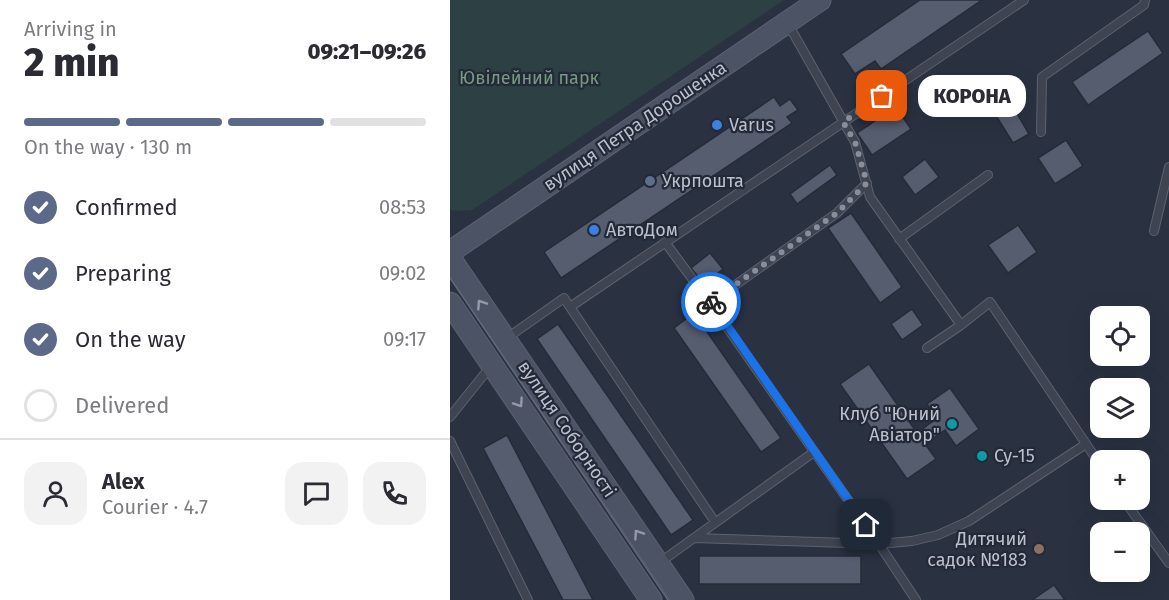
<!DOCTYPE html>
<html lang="en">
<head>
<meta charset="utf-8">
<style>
  body { margin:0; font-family:"Fira Sans",sans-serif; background:#f2f2f3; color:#2b2b33; height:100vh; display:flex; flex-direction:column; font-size:22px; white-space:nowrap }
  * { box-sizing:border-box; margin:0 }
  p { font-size:20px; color:#7c7c81 }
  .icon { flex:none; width:33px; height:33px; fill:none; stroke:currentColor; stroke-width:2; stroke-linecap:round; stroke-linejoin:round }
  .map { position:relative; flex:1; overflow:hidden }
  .panel { display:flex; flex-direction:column; background:#fff; width:450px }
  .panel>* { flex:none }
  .controls { position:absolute; left:640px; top:306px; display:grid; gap:12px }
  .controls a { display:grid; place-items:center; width:60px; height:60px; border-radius:12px; background:#fff; box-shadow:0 6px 24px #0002; font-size:30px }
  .pin { position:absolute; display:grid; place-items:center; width:51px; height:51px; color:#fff; margin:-26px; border-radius:12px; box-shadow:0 3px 9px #0006 }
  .courier { position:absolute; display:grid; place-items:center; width:60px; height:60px; margin:-30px; border:4px solid #1a73e8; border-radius:50%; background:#fff; color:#222; box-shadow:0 2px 8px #0007 }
  .bubble { position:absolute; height:42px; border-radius:18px; background:#fff; box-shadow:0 6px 24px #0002; font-size:20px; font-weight:800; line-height:42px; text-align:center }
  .overview em { font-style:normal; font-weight:800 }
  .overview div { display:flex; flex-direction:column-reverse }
  .overview { display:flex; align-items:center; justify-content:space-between; height:102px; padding:0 24px }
  h1 { font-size:39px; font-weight:800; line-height:45px }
  .bar { display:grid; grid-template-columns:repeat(4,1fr); gap:9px 6px; align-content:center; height:72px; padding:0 24px }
  .bar i { height:8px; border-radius:4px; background:#e1e1e2 }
  .bar .selected { background:#5d6988 }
  .bar p { grid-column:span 4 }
  .line { display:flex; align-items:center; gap:15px; padding:0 24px; border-top:2px solid #e1e1e2 }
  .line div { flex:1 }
  .round { display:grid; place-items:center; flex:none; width:63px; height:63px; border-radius:18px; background:#f2f2f3 }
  ol { padding:0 24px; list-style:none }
  li { display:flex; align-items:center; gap:18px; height:66px }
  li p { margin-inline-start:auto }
  li .icon { padding:6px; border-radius:50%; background:#5d6988; color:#fff; stroke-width:4 }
  li:last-child { color:#7c7c81 }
  li i { width:33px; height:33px; border:3px solid #e1e1e2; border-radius:50% }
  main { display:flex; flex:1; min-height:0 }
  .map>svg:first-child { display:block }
  .green { fill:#2d4044 }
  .building { fill:#555d6f; stroke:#252b39; stroke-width:1.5 }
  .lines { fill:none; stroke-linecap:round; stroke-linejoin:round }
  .lane-casing { stroke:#5c626f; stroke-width:10 }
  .secondary-casing { stroke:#5c626f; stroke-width:23 }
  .lane { stroke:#3e4452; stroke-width:8 }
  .secondary { stroke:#4c5365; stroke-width:21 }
  .tram { stroke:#616879; stroke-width:1.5 }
  .oneway { stroke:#949aa8 }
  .done { stroke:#888e9c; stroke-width:6; stroke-dasharray:0 10.8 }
  .route { stroke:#1a73e8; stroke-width:8 }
  .shop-dot { fill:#3f7fe0; stroke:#232938; stroke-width:2 }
  .service-dot { fill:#5c6f8a; stroke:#232938; stroke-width:2 }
  .culture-dot { fill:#0f9aa8; stroke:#232938; stroke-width:2 }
  .education-dot { fill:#8d6e63; stroke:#232938; stroke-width:2 }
  .labels { text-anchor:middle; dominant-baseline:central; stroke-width:4.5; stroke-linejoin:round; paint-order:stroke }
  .park-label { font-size:18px; fill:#759b81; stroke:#232938 }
  .poi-label { font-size:18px; fill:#bbc0cc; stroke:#232938; text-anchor:start }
  .street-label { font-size:18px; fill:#bbc0cc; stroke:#232938 }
</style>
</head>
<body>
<main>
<section class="panel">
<div class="overview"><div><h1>2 min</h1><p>Arriving in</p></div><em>09:21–09:26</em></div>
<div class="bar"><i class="selected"></i><i class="selected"></i><i class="selected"></i><i></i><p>On the way · 130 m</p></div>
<ol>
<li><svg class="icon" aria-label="check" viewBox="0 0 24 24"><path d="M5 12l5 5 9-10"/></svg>Confirmed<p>08:53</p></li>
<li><svg class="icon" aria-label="check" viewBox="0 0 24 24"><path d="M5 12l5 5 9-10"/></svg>Preparing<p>09:02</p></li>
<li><svg class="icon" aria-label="check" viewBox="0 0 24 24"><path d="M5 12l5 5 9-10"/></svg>On the way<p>09:17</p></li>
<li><i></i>Delivered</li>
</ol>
<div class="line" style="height:108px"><a class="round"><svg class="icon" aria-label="person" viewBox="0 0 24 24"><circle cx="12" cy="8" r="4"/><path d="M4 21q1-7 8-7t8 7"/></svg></a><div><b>Alex</b><p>Courier · 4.7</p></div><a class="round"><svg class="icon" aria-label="chat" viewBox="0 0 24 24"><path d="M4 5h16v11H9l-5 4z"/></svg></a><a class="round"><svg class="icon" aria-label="phone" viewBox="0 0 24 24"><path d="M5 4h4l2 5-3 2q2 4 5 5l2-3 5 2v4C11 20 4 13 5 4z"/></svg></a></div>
</section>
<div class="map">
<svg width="719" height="600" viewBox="0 0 719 600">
  <rect width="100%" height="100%" fill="#2a3242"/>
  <path class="green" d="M 0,0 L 334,0 L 22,210 L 8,211 L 0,210 Z"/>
  <path class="building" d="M 470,0 L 532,0 L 431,69 L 425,61 L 405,74 L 391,54 Z
    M 698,31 L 713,53 L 638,105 L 622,82 Z
    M 552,88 L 579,134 L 563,143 L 535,98 Z
    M 324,97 L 330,106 L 340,99 L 348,110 L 337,117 L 342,123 L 111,278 L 94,252 Z
    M 446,107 L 461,129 L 422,155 L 407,133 Z
    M 616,140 L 633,166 L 605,184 L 588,158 Z
    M 475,159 L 489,177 L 465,195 L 452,177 Z
    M 380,165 L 387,175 L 347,204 L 340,194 Z
    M 401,213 L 452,287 L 430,303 L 378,228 Z
    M 568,225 L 587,252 L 558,273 L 538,245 Z
    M 260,253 L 273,269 L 254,284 L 241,268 Z
    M 462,309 L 473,325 L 452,340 L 441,324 Z
    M 244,313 L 331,438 L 311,452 L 224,328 Z
    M 108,324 L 243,520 L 221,535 L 87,339 Z
    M 419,364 L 467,433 L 487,418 L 477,404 L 500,388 L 529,429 L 506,446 L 495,430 L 475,444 L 486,459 L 457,479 L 390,384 Z
    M 57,435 L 143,600 L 113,600 L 33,448 Z
    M 249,556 L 411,556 L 411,584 L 249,584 Z
    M 604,585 L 615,600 L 582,600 Z"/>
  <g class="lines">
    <defs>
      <path id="lane" d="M 338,24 L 405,142 L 420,197 L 511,325 L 477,348
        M 591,132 L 592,77 L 694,5 L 695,0
        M 417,183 L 387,213 L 260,303 L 429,544 L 462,541 L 488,535 L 519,521 L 636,444
        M 704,231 L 719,167
        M 449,239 L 538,175
        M 215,242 L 260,303
        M 511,325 L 540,302 L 651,466
        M 57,338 L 114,298 L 120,307
        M 0,417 L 40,367
        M 0,441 L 78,600
        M 674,500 L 719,563
        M 265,522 L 120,307 L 574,0
        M 244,538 L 429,544 L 466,600
        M 209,563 L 364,452"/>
      <path id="secondary" d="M 0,252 L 370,0
        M 0,258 L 233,600
        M 0,303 L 201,600"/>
    </defs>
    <use href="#lane" class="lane-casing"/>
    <use href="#secondary" class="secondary-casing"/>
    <use href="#lane" class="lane"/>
    <use href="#secondary" class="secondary"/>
    <path class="tram" d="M 0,278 L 218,600"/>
  </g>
  <defs><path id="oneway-chevron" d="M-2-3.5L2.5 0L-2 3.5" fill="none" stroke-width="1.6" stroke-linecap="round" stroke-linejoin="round" transform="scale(1.5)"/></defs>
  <g class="oneway">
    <use href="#oneway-chevron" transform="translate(31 304) rotate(-124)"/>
    <use href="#oneway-chevron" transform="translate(69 403) rotate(56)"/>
    <use href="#oneway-chevron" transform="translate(188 534) rotate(-124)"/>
  </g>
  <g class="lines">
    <path class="done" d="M 261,302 L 387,213 L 417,183 L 405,142 L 393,122 L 432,96"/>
    <path class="route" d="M 261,302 L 416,525"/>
  </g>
  <g class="shop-dot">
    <circle cx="267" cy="125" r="6"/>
    <circle cx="144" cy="230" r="6"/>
  </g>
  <circle class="service-dot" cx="200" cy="181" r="6"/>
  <g class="culture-dot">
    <circle cx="502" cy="424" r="6"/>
    <circle cx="532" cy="456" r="6"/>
  </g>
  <circle class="education-dot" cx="589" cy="549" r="6"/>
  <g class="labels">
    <g class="park-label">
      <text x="79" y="78">Ювілейний парк</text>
    </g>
    <g class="poi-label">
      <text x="279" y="125">Varus</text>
      <text x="212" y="181">Укрпошта</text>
      <text x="156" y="230">АвтоДом</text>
      <text x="490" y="414" text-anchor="end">Клуб "Юний<tspan x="490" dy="21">Авіатор"</tspan></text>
      <text x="544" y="456">Су-15</text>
      <text x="577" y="539" text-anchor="end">Дитячий<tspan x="577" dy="21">садок №183</tspan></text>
    </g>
    <g class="street-label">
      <text transform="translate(185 126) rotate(-34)">вулиця Петра Дорошенка</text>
      <text transform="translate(117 429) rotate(56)">вулиця Соборності</text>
    </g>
  </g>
</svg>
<div class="controls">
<a><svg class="icon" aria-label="locate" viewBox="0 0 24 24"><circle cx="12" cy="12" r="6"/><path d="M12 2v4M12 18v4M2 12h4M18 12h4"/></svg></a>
<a><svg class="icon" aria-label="layers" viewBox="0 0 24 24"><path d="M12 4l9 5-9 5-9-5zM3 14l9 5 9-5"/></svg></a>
<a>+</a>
<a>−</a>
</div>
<div class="pin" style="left:432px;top:96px;background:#ea580c"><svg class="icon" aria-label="bag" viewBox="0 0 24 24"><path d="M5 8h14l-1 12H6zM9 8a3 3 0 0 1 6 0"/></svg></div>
<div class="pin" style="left:416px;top:525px;background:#1f2937"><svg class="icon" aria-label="home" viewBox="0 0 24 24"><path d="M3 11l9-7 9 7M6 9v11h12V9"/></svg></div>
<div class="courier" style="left:261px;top:302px"><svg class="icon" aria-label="bike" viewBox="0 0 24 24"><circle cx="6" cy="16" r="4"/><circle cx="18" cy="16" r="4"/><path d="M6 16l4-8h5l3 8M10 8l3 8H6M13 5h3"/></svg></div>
<div class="bubble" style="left:468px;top:75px;width:108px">КОРОНА</div>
</div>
</main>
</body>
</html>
